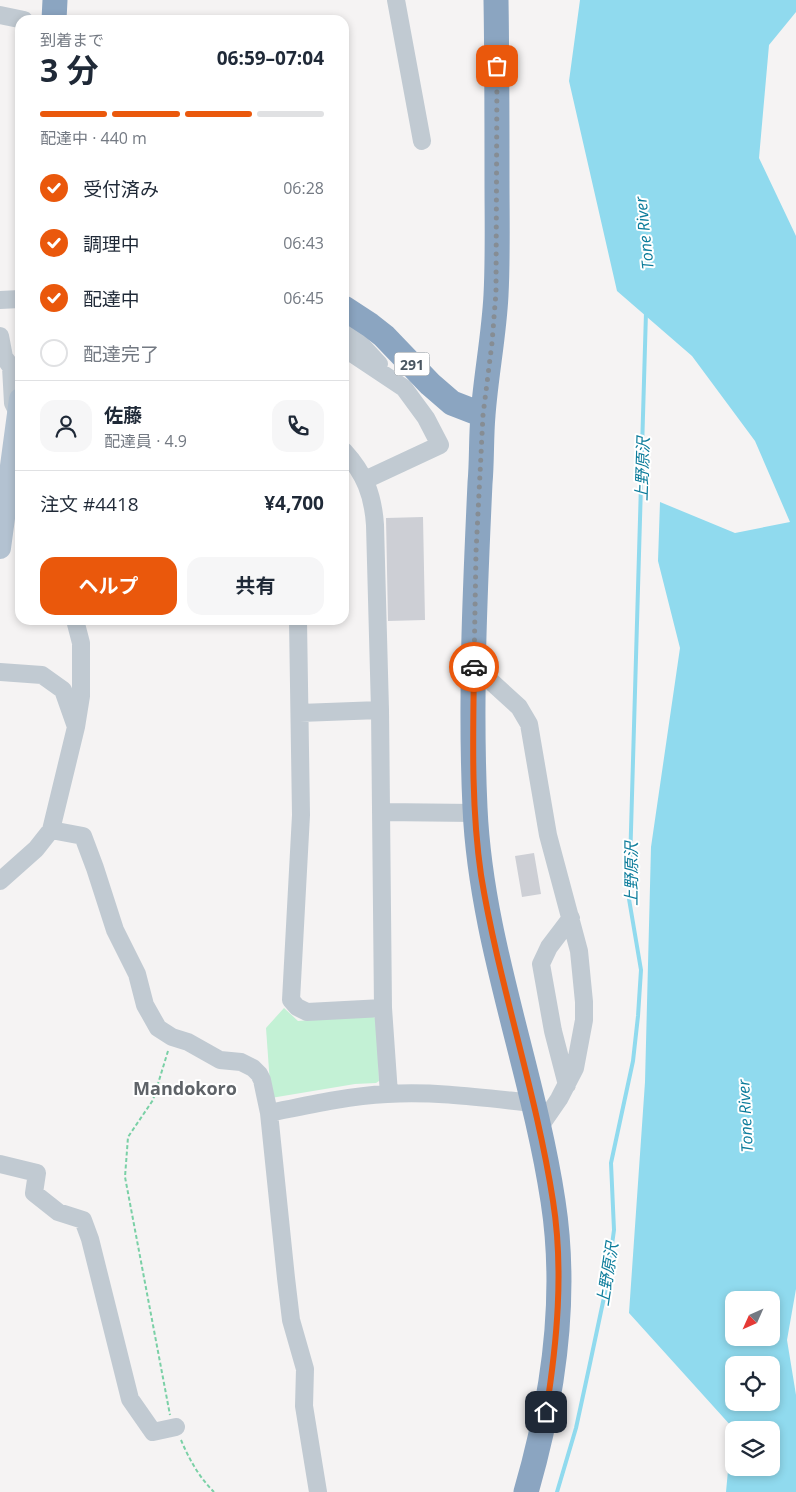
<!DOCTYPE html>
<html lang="ja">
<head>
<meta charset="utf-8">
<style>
  body { margin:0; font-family:"Open Sans","Noto Sans JP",sans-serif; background:#f6f6f7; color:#1f2937; height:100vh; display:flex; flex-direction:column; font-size:19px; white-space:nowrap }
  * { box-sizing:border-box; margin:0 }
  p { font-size:16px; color:#747a83 }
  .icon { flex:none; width:28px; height:28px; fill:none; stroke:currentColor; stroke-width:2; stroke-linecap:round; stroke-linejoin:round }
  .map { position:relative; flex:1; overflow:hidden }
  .panel { position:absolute; left:15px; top:15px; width:334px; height:610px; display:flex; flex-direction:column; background:#fff; border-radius:15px; box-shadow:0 2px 8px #0003 }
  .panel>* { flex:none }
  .needle { width:32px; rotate:225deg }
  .controls { position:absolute; left:725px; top:1291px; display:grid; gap:10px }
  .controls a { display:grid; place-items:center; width:55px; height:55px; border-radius:10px; background:#fff; box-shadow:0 2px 8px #0003; font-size:25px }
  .pin { position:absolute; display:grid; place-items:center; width:42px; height:42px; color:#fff; margin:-21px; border-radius:10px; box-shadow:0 2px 8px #0006 }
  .courier { position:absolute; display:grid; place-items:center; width:50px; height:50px; margin:-25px; border:4px solid #ea580c; border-radius:50%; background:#fff; color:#222; box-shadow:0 1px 6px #0007 }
  .summary em { font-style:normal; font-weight:700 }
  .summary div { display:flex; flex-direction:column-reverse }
  .summary { display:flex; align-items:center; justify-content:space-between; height:85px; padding:0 25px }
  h1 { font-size:32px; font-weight:700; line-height:38px }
  .bar { display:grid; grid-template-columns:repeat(4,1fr); gap:8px 5px; align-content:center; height:60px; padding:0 25px }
  .bar i { height:6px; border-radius:4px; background:#e0e1e3 }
  .bar .active { background:#ea580c }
  .bar p { grid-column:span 4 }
  .line { display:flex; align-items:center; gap:12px; padding:0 25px; border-top:1px solid #e0e1e3 }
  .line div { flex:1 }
  .round { display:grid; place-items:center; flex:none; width:52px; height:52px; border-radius:15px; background:#f6f6f7 }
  ol { padding:0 25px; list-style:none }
  li { display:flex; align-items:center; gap:15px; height:55px }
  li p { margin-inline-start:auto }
  li .icon { padding:5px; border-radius:50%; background:#ea580c; color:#fff; stroke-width:4 }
  li:last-child { color:#747a83 }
  li i { width:28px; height:28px; border:2px solid #e0e1e3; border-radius:50% }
  .button { display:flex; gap:10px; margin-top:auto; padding:10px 25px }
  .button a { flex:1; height:58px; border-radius:15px; background:#ea580c; color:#fff; font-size:20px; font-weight:700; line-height:58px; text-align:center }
  .button a+a { background:#f6f6f7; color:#1f2937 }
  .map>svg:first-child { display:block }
  .green { fill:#c3f1d5 }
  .water { fill:#90daee; fill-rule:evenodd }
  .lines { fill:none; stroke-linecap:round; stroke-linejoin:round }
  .stream { stroke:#90daee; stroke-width:4 }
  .building { fill:#cdcfd5 }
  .path { stroke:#7ad0a6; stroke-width:2; stroke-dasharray:4 2.5; stroke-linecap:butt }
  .minor { stroke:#c1cad2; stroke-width:18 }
  .major { stroke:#b3c2d1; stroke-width:22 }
  .highway { stroke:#8ba5c1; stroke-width:25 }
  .done { stroke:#868d94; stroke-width:5; stroke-dasharray:0 9 }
  .route { stroke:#ea580c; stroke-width:6 }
  .labels { text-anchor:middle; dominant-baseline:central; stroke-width:4; stroke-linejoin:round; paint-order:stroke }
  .shield { fill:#fff; stroke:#808990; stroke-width:1 }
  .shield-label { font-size:14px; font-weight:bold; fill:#4a5661 }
  .water-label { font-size:16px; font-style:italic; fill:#0c7c9b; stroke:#fff }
  .quarter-label { font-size:18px; font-weight:bold; fill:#5f6368; stroke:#fff }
</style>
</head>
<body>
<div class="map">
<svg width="796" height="1492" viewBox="0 0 796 1492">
  <rect width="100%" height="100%" fill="#f5f3f3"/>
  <path class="green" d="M 284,1008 L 298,1021 L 370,1015 L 377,1019 L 379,1081 L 376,1083 L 355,1084 L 271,1098 L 266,1028 Z"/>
  <path class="water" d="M 580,0 L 796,0 L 796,12 L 769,45 L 759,158 L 796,236 L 796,1289 L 787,1340 L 796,1395 L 796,1492 L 726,1492 L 732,1427 L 629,1313 L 645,1082 L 651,847 L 680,648 L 658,561 L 660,502 L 735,533 L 790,522 L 755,441 L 692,356 L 617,291 L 569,81 ZM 734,1300 L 771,1300 L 771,1338 L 734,1338 ZM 734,1365 L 771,1365 L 771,1402 L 734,1402 ZM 734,1430 L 771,1430 L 771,1468 L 734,1468 Z"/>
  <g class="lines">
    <path class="stream" d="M 557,1492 L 576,1428 L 589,1368 L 606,1288 L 614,1230 L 611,1163 L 633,1061 L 638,1016 L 641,970 L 629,899 L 646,312"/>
  </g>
  <path class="building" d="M 423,517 L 425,620 L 388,621 L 386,518 Z
    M 534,853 L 541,894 L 522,897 L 515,856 Z"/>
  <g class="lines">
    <path class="path" d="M 168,1051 L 153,1100 L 128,1137 L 125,1177 L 170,1415
      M 181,1440 C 189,1459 199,1477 214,1492"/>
    <path class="minor" d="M 396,0 L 422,141
      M 0,15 L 24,20
      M 0,300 L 20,299
      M 344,326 L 379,364
      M 0,336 L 4,357 L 11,367 L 13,403 L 18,413
      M 344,348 L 404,388 L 426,418 L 440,445 L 365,480
      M 344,451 C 365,474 373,495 375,525 L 380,710 L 383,1008 L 389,1094
      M 298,620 L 301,815 L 291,1000 L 297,1007 L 307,1012 L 383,1008
      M 474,666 L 519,707 L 529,724 L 548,835 L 579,951 L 584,1002 L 584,1020 L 575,1068 L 559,1099 L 539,1128
      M 0,672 L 42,675 L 63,690 L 75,724
      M 300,713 L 380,710
      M 381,812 L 475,813
      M 51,830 L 83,836 L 95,868 L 115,930 L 137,974 L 145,1005 L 158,1028 L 172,1037 L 188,1042 L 220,1060 L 241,1062 L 253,1068 L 259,1074 L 262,1080 L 269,1113 L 286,1278 L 291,1320 L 305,1369 L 304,1406 L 318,1492
      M 0,881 L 36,849 L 51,830 L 76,727 L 81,696 L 81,643 L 75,620
      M 567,1085 L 553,1031 L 541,964 L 549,947 L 571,918
      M 269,1113 C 308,1105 347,1096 387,1094 C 436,1091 485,1098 533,1103
      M 0,1164 L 37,1173 L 34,1193 L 58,1212 L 83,1220 L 90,1239 L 130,1399 L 153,1432 L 176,1427"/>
    <path class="major" d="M 0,548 L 20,399"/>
    <path class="highway" d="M 496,0 C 497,60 497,121 497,181 C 497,219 498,257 496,295 C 494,335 486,375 483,415 C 481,438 482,461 480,483 C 475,591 470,700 475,808 C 481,942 533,1069 553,1201 C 568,1298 553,1399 526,1492
      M 54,20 L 55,0
      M 344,308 L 370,325 L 384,336 L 430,384 L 452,403 L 483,415"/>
  </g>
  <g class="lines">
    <path class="done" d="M 474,667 L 476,552 L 483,415 L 492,343 L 496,292 L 497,66"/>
    <path class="route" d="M 474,667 C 473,736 471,806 481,875 C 499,985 536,1091 553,1201 C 564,1270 557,1343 546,1412"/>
  </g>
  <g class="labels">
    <rect class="shield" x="394.5" y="352.5" width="35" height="23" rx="4"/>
    <g class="shield-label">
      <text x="412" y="364">291</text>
    </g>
    <g class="water-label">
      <text transform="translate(644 233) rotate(-96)">Tone River</text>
      <text transform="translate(642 469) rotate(-88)">上野原沢</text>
      <text transform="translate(631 874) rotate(-90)">上野原沢</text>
      <text transform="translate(745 1116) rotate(-93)">Tone River</text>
      <text transform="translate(607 1274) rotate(-81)">上野原沢</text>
    </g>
    <g class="quarter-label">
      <text x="185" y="1088">Mandokoro</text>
    </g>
  </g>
</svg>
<div class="controls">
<a><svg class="needle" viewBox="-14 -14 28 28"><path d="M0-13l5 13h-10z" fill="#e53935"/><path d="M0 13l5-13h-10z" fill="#747a83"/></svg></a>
<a><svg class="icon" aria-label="locate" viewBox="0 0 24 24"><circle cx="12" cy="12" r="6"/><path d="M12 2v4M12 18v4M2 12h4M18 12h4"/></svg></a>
<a><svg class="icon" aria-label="layers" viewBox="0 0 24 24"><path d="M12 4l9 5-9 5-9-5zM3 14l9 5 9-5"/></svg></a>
</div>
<div class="pin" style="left:497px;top:66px;background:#ea580c"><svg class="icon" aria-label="bag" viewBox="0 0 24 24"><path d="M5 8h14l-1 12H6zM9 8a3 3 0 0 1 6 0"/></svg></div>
<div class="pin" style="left:546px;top:1412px;background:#1f2937"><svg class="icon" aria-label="home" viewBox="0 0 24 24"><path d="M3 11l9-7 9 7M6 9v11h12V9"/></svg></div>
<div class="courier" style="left:474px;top:667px"><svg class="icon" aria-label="car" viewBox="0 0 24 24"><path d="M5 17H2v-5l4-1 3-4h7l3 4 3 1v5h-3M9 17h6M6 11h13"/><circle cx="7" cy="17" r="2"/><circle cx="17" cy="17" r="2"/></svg></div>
<section class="panel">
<div class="summary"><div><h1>3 分</h1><p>到着まで</p></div><em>06:59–07:04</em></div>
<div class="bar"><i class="active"></i><i class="active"></i><i class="active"></i><i></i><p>配達中 · 440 m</p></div>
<ol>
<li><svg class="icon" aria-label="check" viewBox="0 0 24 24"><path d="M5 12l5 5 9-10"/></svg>受付済み<p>06:28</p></li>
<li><svg class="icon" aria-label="check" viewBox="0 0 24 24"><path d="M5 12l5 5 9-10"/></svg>調理中<p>06:43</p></li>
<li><svg class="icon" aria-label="check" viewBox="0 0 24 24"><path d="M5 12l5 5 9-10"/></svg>配達中<p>06:45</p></li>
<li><i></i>配達完了</li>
</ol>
<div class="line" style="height:90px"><a class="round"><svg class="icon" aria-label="person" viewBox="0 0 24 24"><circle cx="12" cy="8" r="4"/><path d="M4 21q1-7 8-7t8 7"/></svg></a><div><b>佐藤</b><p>配達員 · 4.9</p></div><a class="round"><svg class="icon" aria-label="phone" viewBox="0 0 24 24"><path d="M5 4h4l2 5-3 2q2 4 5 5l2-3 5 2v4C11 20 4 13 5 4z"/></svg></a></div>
<div class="line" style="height:65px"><div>注文 #4418</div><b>¥4,700</b></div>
<div class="button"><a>ヘルプ</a><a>共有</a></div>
</section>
</div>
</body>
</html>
